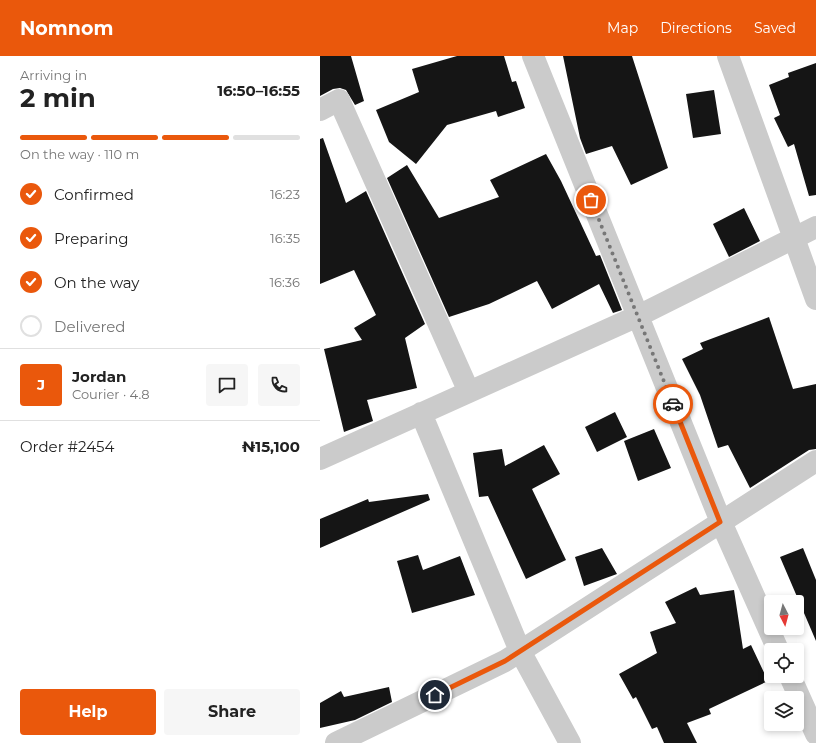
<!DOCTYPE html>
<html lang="en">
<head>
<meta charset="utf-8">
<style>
  body { margin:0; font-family:Montserrat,sans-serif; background:#f6f6f6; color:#222; height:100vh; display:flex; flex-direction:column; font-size:15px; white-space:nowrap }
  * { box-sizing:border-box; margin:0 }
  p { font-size:13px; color:#767676 }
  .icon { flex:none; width:22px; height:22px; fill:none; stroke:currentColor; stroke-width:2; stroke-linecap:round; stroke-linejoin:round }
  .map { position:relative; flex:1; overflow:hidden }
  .panel { display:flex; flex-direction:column; background:#fff; width:320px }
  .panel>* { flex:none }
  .needle { width:26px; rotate:174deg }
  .tools { position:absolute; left:444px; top:539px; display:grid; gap:8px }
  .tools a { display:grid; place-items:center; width:40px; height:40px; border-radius:4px; background:#fff; box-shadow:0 2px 6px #0003; font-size:20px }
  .pin { position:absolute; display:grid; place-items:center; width:34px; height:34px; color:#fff; margin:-17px; border:2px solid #fff; border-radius:50%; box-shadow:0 1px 4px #0007 }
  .courier { position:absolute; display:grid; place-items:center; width:40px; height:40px; margin:-20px; border:3px solid #ea580c; border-radius:50%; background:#fff; color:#222; box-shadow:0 1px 5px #0007 }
  .summary em { font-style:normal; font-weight:700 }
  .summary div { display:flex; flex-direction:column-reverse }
  .summary { display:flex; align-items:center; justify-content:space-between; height:68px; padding:0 20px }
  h1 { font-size:26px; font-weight:700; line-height:30px }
  .bar { display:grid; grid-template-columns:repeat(4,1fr); gap:6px 4px; align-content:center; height:48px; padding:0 20px }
  .bar i { height:5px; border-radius:3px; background:#e0e0e0 }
  .bar .active { background:#ea580c }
  .bar p { grid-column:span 4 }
  .line { display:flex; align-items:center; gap:10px; padding:0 20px; border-top:1px solid #e0e0e0 }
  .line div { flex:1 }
  .round { display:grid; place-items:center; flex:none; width:42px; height:42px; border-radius:4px; background:#f6f6f6 }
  ol { padding:0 20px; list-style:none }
  li { display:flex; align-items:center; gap:12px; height:44px }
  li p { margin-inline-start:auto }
  li .icon { padding:4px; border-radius:50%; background:#ea580c; color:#fff; stroke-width:4 }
  li:last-child { color:#767676 }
  li i { width:22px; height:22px; border:2px solid #e0e0e0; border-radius:50% }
  .primary-button { display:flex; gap:8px; margin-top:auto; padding:8px 20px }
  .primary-button a { flex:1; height:46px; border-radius:4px; background:#ea580c; color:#fff; font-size:16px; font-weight:700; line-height:46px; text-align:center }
  .primary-button a+a { background:#f6f6f6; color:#222 }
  header { display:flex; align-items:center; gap:24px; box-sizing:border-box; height:56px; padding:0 20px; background:#ea580c; color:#fff }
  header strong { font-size:19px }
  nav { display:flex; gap:22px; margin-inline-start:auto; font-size:14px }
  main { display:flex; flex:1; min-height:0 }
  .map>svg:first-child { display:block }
  .building { fill:#151515 }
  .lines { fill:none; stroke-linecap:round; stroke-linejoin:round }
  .minor { stroke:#cbcbcb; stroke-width:22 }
  .done { stroke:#777; stroke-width:4; stroke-dasharray:0 7.2 }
  .route { stroke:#ea580c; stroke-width:5 }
</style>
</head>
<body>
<header>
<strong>Nomnom</strong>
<nav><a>Map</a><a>Directions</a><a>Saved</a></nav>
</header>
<main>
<section class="panel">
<div class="summary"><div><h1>2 min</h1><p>Arriving in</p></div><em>16:50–16:55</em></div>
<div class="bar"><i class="active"></i><i class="active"></i><i class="active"></i><i></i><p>On the way · 110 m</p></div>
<ol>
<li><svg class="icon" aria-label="check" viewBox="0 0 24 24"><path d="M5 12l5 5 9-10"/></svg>Confirmed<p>16:23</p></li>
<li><svg class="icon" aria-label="check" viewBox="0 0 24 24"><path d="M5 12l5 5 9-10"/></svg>Preparing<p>16:35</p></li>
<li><svg class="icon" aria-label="check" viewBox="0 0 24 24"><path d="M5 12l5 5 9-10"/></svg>On the way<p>16:36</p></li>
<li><i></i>Delivered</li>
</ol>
<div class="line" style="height:72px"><b class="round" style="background:#ea580c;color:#fff">J</b><div><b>Jordan</b><p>Courier · 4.8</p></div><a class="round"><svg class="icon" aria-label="chat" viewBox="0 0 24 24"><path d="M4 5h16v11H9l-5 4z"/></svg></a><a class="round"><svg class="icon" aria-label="phone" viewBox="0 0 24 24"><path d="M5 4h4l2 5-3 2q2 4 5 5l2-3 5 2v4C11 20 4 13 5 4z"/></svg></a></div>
<div class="line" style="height:52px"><div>Order #2454</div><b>₦15,100</b></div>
<div class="primary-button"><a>Help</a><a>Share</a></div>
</section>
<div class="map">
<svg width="496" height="687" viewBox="0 0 496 687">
  <rect width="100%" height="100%" fill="#fff"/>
  <path class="building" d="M 0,0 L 31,0 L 44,45 L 35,49 L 26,34 L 20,32 L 13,33 L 0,40 Z
    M 137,0 L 184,0 L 192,26 L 196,25 L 205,52 L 178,61 L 176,55 L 127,69 L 96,108 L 69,86 L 56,54 L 99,36 L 92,13 Z
    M 243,0 L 312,0 L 348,112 L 311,129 L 292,90 L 266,98 L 260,82 Z
    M 496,7 L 496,139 L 489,140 L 474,88 L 468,91 L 454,62 L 460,59 L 449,29 L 469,21 L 468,17 Z
    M 394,34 L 401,78 L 373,82 L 366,38 Z
    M 3,82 L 26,147 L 46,135 L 105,268 L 85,282 L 97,332 L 47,344 L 53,365 L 24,376 L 4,293 L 42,284 L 34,272 L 56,259 L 34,214 L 0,228 L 0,83 Z
    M 226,98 L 241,125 L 276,200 L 280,199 L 302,254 L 293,257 L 279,228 L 232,253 L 217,225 L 169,248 L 129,261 L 67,122 L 87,109 L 119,162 L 179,141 L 170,124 Z
    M 424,152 L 440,185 L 409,201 L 393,168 Z
    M 449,261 L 473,333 L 496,328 L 496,393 L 489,394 L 430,432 L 408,389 L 398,392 L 380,339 L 362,303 L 383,293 L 380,287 Z
    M 295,356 L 307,381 L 277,396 L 265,371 Z
    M 334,373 L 351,412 L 318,425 L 304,385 Z
    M 224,389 L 240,418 L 212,433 L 246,504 L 206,523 L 168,440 L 159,441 L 153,397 L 182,393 L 185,410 Z
    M 108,438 L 110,444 L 0,492 L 0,463 L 48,443 L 49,446 Z
    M 282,492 L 297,518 L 264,530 L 255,501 Z
    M 483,492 L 496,524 L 496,585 L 460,501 Z
    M 98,499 L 103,514 L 140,500 L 155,539 L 92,557 L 77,505 Z
    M 376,531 L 380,539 L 414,534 L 423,593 L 431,589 L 448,625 L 389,653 L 391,658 L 367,667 L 377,687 L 344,687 L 337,671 L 332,673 L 316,641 L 313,643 L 299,618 L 337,597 L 330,576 L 356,567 L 345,546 Z
    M 69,631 L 72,646 L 35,664 L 0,672 L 0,647 L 21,635 L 24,641 Z"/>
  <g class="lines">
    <path class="minor" d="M 213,0 L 401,466 L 458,594
      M 408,0 L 496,243
      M 0,54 L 19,44 L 149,336
      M 101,357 L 200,595 L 250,687
      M 0,403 L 318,260 L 496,171
      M 470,620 L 496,678
      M 16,687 L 185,605 L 496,405"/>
  </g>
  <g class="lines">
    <path class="done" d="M 271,144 L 353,348"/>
    <path class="route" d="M 115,639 L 185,605 L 400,466 L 353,348"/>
  </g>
</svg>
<div class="tools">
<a><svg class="needle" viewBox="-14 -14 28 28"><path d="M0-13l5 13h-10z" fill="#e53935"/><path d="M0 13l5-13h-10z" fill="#767676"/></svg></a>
<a><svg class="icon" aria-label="locate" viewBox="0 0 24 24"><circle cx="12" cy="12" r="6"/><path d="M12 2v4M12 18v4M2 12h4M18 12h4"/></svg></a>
<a><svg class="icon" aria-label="layers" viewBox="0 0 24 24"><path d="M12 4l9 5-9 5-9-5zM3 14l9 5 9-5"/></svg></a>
</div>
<div class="pin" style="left:271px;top:144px;background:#ea580c"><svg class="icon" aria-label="bag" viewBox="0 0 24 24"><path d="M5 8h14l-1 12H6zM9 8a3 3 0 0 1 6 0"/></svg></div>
<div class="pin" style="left:115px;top:639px;background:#1f2937"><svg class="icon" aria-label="home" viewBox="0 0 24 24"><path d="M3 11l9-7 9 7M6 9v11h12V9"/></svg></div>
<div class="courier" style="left:353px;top:348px"><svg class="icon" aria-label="car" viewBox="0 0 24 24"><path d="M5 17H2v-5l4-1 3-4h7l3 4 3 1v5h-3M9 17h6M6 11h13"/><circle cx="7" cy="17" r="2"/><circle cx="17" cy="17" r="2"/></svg></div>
</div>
</main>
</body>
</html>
